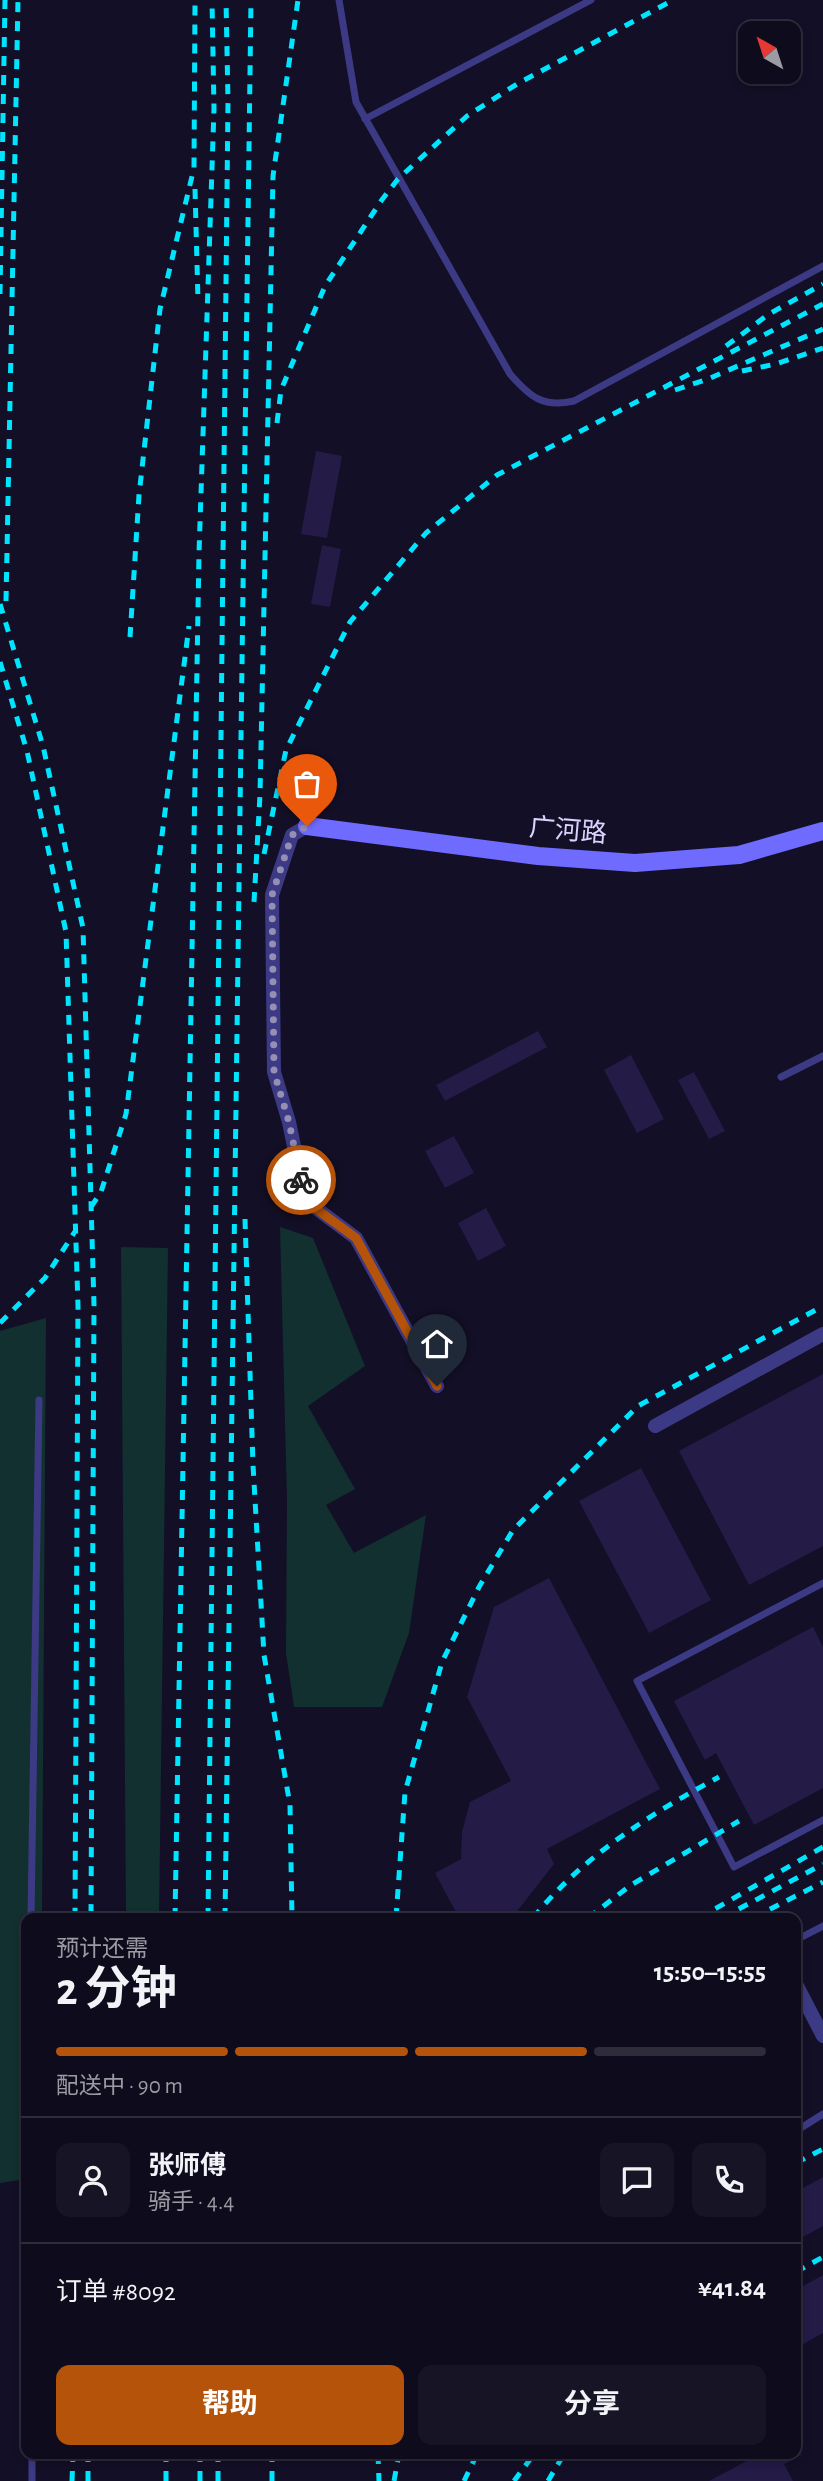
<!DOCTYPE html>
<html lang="zh">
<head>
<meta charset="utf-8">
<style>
  body { margin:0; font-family:"Alegreya Sans","Noto Sans SC",sans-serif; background:#171425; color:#f1f3f6; height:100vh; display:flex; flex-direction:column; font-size:26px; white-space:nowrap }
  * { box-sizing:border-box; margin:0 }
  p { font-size:23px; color:#9b9ba3 }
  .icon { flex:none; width:38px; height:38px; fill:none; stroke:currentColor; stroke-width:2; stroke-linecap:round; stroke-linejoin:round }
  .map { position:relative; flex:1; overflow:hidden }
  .drawer { position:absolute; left:21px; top:1913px; width:780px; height:546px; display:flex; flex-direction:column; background:#0e0b1c; border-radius:14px; box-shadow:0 4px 10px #0003,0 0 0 2px #2e2b3b }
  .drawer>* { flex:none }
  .needle { width:46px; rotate:321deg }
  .tools { position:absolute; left:738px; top:21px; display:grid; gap:14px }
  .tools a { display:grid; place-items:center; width:63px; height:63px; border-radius:14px; background:#0e0b1c; box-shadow:0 4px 10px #0003,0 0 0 2px #2e2b3b; font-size:35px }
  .pin { position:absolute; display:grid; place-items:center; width:60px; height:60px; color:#fff; margin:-72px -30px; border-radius:50% 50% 50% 0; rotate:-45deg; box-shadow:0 0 7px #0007 }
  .pin .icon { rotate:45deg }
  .courier { position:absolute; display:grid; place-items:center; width:70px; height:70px; margin:-35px; border:5px solid #b45309; border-radius:50%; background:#fff; color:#222; box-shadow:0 2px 9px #0007 }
  .summary em { font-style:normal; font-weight:700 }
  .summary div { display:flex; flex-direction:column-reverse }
  .summary { display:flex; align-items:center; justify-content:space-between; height:119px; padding:0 35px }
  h1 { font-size:46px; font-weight:700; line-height:52px }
  .bar { display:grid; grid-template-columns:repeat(4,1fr); gap:10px 7px; align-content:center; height:84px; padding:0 35px }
  .bar i { height:9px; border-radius:5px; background:#2e2b3b }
  .bar .active { background:#b45309 }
  .bar p { grid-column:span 4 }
  .line { display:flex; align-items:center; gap:18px; padding:0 35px; border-top:2px solid #2e2b3b }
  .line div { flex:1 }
  .round { display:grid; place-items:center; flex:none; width:74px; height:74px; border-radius:14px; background:#171425 }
  .button { display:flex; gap:14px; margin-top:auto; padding:14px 35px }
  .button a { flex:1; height:80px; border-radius:14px; background:#b45309; color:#fff; font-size:28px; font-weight:700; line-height:80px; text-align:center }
  .button a+a { background:#171425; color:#f1f3f6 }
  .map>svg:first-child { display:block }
  .green { fill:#12302f }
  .building { fill:#241b47 }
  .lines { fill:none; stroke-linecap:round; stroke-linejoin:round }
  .lane { stroke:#3d3a85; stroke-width:7 }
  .street { stroke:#3d3a85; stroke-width:14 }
  .secondary { stroke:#6f6bff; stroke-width:18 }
  .rail { stroke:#00e5ff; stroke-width:5; stroke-dasharray:10 9; stroke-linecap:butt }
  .done { stroke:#948fb3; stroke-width:7; stroke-dasharray:0 12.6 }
  .route { stroke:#b45309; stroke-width:9 }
  .labels { text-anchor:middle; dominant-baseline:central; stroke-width:5; stroke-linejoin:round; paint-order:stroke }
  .street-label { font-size:26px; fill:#d9d4ff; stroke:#130f26 }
</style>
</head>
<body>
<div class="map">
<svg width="823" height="2481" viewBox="0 0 823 2481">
  <rect width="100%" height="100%" fill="#130f26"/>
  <path class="green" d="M 280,1227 L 313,1238 L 365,1366 L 308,1406 L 355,1489 L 326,1505 L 354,1553 L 426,1515 L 409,1633 L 382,1707 L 294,1707 L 286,1653 L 287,1500 Z
    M 121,1247 L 168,1248 L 159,1918 L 126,1918 Z
    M 46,1318 L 42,1918 L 26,1918 L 26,2179 L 0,2183 L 0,1331 Z"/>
  <path class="building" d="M 316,451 L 342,456 L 327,538 L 301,534 Z
    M 322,545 L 341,549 L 330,607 L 311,604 Z
    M 538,1031 L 547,1047 L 445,1101 L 436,1085 Z
    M 631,1055 L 664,1119 L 637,1133 L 604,1070 Z
    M 694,1072 L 725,1131 L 709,1139 L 678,1080 Z
    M 454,1136 L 474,1173 L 445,1188 L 425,1151 Z
    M 486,1208 L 506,1246 L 478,1261 L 458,1223 Z
    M 823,1374 L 823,1546 L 749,1585 L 679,1451 Z
    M 641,1468 L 711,1600 L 649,1633 L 579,1501 Z
    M 549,1578 L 660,1789 L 547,1849 L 554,1864 L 515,1914 L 507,1918 L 459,1918 L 435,1873 L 461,1859 L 462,1832 L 470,1802 L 511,1781 L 467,1697 L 494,1607 Z
    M 813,1627 L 823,1647 L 823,1788 L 754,1825 L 716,1753 L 705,1760 L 674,1701 Z
    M 823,2177 L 823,2226 L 796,2241 L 796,2192 Z
    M 823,2275 L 823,2333 L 796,2348 L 796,2290 Z
    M 760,2454 L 803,2454 L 784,2464 L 793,2481 L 709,2481 Z"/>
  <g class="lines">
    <path class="lane" d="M 339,0 L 356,102 L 510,374 C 530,397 543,408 574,401 L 823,266
      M 365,119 L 591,0
      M 781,1077 L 823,1056
      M 823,1583 L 637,1681 L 734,1867 L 823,1820
      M 31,1918 L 39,1400
      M 796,1940 L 823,1926
      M 796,2131 L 823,2114
      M 32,2454 L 32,2481"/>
    <path class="street" d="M 307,826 L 292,835 L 272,895 L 274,1072 L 289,1122 L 305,1200 L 356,1238 L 437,1386
      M 655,1426 L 823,1334
      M 796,1984 L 823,2036"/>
    <path class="secondary" d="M 307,826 L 538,856 L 635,863 L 739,855 L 823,831"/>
    <path class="rail" d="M 195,189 L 198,301
      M 0,294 L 5,0
      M 726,346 L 769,314 L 823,284
      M 742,371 L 776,364 L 823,348
      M 675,390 L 708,379 L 823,329
      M 277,423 L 281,390 L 325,286 L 381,201 L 398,179 L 467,116 L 517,84 L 673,0
      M 6,601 L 18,0
      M 0,604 L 43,746 L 83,928 L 94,1305 L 91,1918
      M 130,637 L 139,495 L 160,309 L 194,168 L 195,0
      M 0,662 L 27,751 L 66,932 L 78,1306 L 75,1918
      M 264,854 L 286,750 L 350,622 L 426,533 L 497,475 L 823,304
      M 254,902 L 260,795 L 273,176 L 298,0
      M 91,1207 L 101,1192 L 126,1114 L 189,626
      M 245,1219 L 253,1465 L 264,1655 L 290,1805 L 292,1918
      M 0,1323 L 45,1278 L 76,1230
      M 175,1918 L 199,553 L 214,109 L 212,0
      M 208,1918 L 228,101 L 226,0
      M 225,1918 L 251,0
      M 396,1918 L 405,1792 L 442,1662 L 479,1587 L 513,1530 L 638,1406 L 823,1306
      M 533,1918 C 582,1857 650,1814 719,1777
      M 588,1918 L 631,1885 L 739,1821
      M 699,1918 L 823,1847
      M 722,1918 L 823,1864
      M 753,1918 L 823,1882
      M 796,2163 L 823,2149
      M 796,2272 L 823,2257
      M 378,2454 L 379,2481
      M 72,2481 L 73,2454
      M 88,2481 L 88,2454
      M 166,2481 L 166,2454
      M 200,2481 L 200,2454
      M 218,2481 L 218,2454
      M 272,2481 L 272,2454
      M 394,2481 L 399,2454
      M 464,2481 L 477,2454
      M 514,2481 L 534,2454
      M 548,2481 L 564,2454"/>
  </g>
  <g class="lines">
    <path class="done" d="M 301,1180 L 289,1122 L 274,1072 L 272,895 L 292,835 L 307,826"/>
    <path class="route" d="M 301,1180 L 304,1200 L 356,1238 L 437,1386"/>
  </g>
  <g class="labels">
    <g class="street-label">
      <text transform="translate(568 831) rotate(5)">广河路</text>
    </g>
  </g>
</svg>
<div class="tools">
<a><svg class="needle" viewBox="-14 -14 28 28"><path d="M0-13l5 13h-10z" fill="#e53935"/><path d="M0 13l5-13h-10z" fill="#9b9ba3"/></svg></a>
</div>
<div class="pin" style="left:307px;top:826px;background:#ea580c"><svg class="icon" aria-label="bag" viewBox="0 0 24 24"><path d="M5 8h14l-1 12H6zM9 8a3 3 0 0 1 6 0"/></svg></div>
<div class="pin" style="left:437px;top:1386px;background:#1f2937"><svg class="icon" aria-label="home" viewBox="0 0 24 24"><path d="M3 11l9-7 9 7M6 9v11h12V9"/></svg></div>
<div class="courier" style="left:301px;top:1180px"><svg class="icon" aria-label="bike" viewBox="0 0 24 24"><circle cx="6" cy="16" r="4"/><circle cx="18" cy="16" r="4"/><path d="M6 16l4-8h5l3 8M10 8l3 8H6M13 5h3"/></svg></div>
<section class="drawer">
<div class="summary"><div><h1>2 分钟</h1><p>预计还需</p></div><em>15:50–15:55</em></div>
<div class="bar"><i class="active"></i><i class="active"></i><i class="active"></i><i></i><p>配送中 · 90 m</p></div>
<div class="line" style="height:126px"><a class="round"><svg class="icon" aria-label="person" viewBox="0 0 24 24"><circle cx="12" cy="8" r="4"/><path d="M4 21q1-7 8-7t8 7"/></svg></a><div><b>张师傅</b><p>骑手 · 4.4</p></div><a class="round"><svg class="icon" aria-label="chat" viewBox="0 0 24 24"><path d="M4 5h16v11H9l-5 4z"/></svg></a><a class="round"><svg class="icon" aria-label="phone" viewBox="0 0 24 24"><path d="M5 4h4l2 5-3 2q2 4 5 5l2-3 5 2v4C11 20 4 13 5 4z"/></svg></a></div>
<div class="line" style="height:91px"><div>订单 #8092</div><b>¥41.84</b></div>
<div class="button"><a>帮助</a><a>分享</a></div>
</section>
</div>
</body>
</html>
